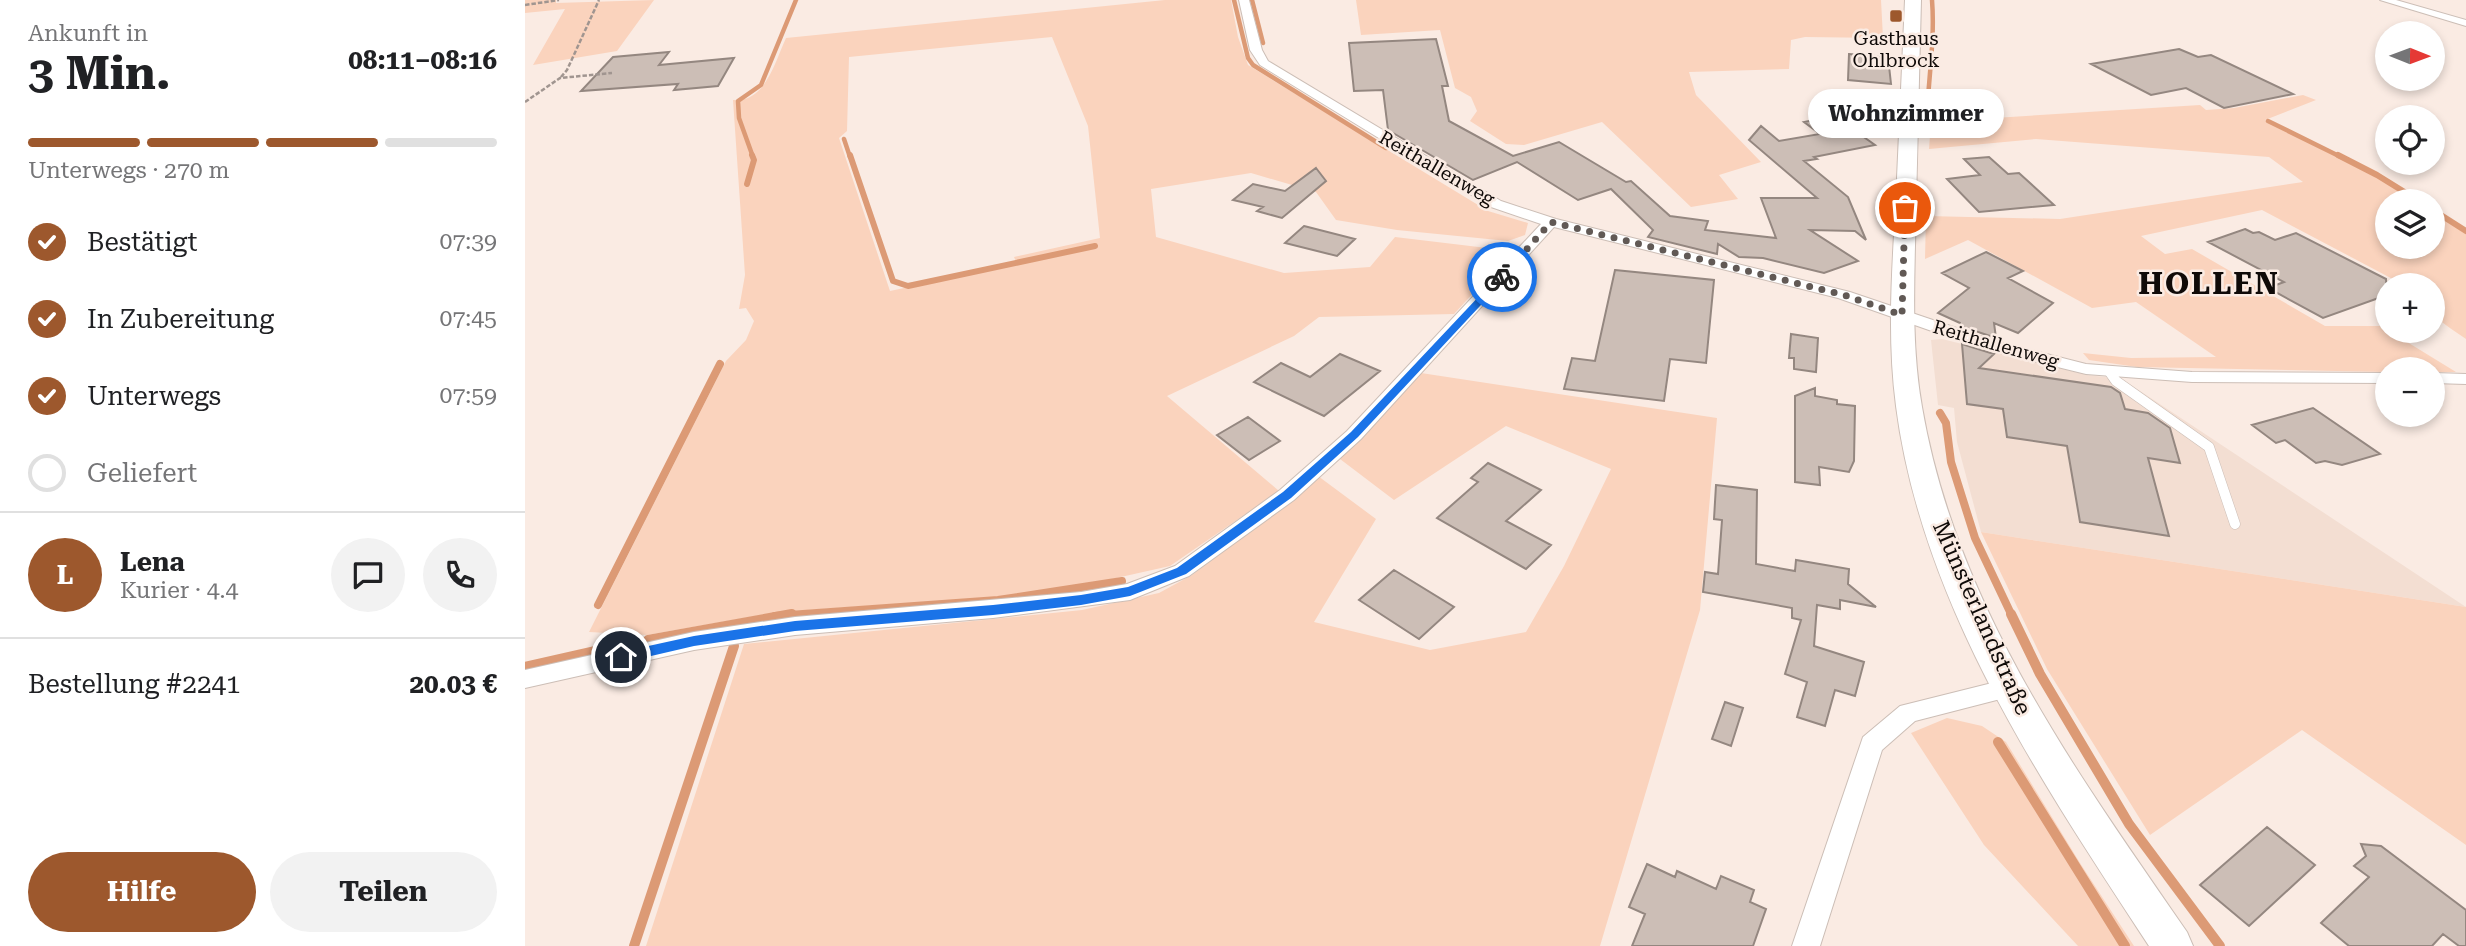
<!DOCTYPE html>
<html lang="de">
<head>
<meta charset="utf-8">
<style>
  body { margin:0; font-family:"Roboto Serif",serif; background:#f2f2f2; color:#202124; height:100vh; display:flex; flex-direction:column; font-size:26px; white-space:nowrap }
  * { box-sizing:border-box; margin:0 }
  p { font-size:23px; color:#757577 }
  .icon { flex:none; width:38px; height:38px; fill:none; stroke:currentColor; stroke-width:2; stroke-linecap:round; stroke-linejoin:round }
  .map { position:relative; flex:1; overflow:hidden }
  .sheet { display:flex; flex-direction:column; background:#fff; width:525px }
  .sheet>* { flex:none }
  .needle { width:46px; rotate:91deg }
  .fabs { position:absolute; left:1850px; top:21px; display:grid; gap:14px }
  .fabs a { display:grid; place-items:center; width:70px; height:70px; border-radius:50%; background:#fff; box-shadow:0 4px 10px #0003; font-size:35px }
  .pin { position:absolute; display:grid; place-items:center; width:60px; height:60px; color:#fff; margin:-30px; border:4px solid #fff; border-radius:50%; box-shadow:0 2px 7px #0007 }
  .courier { position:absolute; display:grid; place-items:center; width:70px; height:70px; margin:-35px; border:5px solid #1a73e8; border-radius:50%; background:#fff; color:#222; box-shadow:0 2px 9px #0007 }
  .bubble { position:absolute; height:49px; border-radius:24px; background:#fff; box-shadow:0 4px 10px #0003; font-size:23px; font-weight:700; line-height:49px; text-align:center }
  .summary em { font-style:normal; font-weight:700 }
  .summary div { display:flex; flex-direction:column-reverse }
  .summary { display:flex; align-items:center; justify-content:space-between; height:119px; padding:0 28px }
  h1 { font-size:46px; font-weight:700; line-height:52px }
  .bar { display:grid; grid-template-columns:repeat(4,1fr); gap:10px 7px; align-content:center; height:84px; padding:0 28px }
  .bar i { height:9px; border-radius:5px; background:#e0e0e0 }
  .bar .on { background:#9d582d }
  .bar p { grid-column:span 4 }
  .line { display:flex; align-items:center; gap:18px; padding:0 28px; border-top:2px solid #e0e0e0 }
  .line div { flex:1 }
  .round { display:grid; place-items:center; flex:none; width:74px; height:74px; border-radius:37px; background:#f2f2f2 }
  ol { padding:0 28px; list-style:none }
  li { display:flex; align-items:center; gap:21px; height:77px }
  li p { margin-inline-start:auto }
  li .icon { padding:7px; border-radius:50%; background:#9d582d; color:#fff; stroke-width:4 }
  li:last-child { color:#757577 }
  li i { width:38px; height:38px; border:4px solid #e0e0e0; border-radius:50% }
  .cta { display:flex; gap:14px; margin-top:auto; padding:14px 28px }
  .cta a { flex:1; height:80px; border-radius:42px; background:#9d582d; color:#fff; font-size:28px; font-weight:700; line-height:80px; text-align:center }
  .cta a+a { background:#f2f2f2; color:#202124 }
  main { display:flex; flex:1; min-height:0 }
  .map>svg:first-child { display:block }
  .built { fill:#f3ded2 }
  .green { fill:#fad3bd; fill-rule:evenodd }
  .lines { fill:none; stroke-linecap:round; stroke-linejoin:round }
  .stream-far3 { stroke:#dc9a75; stroke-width:4.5 }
  .stream-far2 { stroke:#dc9a75; stroke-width:6 }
  .stream-far1 { stroke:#dc9a75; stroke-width:8 }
  .stream { stroke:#dc9a75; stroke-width:10 }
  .building { fill:#ccbeb6; stroke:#948780; stroke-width:2 }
  .lane-casing { stroke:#ccbeb6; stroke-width:11 }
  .street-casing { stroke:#ccbeb6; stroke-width:2 }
  .secondary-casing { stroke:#ccbeb6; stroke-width:2 }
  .path { stroke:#a09590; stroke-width:2.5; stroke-dasharray:4.5 2; stroke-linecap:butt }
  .lane { stroke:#fff; stroke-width:10 }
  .street { fill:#fff; fill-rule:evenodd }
  .secondary { fill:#fff; fill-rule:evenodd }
  .route { fill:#1a73e8 }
  .done { stroke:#615955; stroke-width:7; stroke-dasharray:0 12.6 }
  .poi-dot { fill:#9d582d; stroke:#faebe3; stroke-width:2.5 }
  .labels { text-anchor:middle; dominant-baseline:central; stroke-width:5; stroke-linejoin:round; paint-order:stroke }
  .far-poi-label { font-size:19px; fill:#0f0a08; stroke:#faebe3 }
  .far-street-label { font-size:19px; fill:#0f0a08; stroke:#faebe3 }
  .street-label { font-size:23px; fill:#0f0a08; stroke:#faebe3 }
  .district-label { font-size:30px; font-weight:bold; letter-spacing:2px; fill:#0f0a08; stroke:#faebe3 }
</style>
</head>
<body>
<main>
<section class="sheet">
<div class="summary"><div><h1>3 Min.</h1><p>Ankunft in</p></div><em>08:11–08:16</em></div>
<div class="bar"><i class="on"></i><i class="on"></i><i class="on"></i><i></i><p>Unterwegs · 270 m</p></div>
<ol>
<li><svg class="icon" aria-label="check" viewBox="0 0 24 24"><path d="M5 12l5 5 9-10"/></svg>Bestätigt<p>07:39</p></li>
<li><svg class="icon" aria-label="check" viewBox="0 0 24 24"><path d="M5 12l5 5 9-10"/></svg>In Zubereitung<p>07:45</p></li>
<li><svg class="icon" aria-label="check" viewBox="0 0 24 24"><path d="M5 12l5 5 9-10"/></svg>Unterwegs<p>07:59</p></li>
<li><i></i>Geliefert</li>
</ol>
<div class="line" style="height:126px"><b class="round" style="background:#9d582d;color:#fff">L</b><div><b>Lena</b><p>Kurier · 4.4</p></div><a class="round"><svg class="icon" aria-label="chat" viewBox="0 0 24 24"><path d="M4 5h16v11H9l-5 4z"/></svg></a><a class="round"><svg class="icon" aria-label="phone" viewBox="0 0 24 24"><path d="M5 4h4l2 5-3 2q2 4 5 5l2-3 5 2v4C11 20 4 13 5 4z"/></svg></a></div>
<div class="line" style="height:91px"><div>Bestellung #2241</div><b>20.03 €</b></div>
<div class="cta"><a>Hilfe</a><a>Teilen</a></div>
</section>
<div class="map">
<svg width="1941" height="946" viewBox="0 0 1941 946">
  <rect width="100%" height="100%" fill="#faebe3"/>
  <path class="built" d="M 1417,339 L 1562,375 L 1597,379 L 1941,607 L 1456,532 L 1432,442 L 1429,408 L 1413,405 L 1406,340 Z"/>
  <path class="green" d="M 0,0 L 31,0 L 31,3 L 129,0 L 92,51 L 8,65 L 40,9 L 0,13 Z
    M 640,0 L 706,0 L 713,37 L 723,65 L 963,211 L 1003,223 L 1000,235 L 983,241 L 872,230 L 811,220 L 791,192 L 726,173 L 626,189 L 631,237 L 759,273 L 845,267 L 870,237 L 987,251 L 929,314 L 794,317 L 769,336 L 642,396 L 754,491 L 645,566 L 560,585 L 473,597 L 253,612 L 122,635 L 64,632 L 201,361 L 221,340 L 229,321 L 221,308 L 214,309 L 220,275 L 208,100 C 240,103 250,62 261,38 ZM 527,37 L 563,126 L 575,238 L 489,257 L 492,264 L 365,291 L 314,138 L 322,131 L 324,57 Z
    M 831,0 L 1356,0 L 1358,38 L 1280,37 L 1266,40 L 1264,69 L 1164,72 L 1171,95 L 1236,162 L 1194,175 L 1213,199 L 1166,207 L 1077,122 L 999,145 L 981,144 L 945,121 L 952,111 L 946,97 L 930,88 L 915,30 L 836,35 Z
    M 1778,95 L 1791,100 L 1740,120 L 1847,174 L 1890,201 L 1862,201 L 1862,247 L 1908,247 L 1908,212 L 1941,233 L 1941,339 C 1913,319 1908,322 1908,285 L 1879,285 L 1737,210 L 1616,236 L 1640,254 L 1667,249 L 1800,326 L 1856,326 L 1931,372 L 1908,372 L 1908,369 L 1862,369 L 1862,372 L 1612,367 L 1564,360 L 1558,353 L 1606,358 L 1691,357 L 1611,302 L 1567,308 L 1443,240 L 1400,259 L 1401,216 L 1535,219 L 1778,182 L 1744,157 L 1511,139 L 1404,149 L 1406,122 L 1675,105 L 1681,110 L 1709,108 Z
    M 896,373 L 1192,418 L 1175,610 L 1075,946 L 121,946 L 219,644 L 557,610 L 634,593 L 667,575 L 771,496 L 793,476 L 851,519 L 789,622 L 905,650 L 1001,632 L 1039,566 L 1086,469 L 981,426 L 869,500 L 815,459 Z
    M 1456,532 L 1941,607 L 1941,845 L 1777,730 L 1625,835 L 1522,669 Z
    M 1422,718 L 1457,726 L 1481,742 L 1555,863 L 1609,946 L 1553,946 L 1459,845 L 1386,733 Z"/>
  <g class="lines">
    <path class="stream-far3" d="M 709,0 L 723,58 L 728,65 L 861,148
      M 727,0 L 738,43
      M 1402,113 C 1404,75 1410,37 1407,0
      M 1743,121 L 1816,157
      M 319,139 L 325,157
      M 228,157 L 214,118 L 213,101 L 236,85 L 271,0"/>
    <path class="stream-far2" d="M 325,155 L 368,281 L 383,286 L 570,246
      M 1813,155 L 1852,175 L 1894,201
      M 222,184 L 229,160 L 227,155
      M 1908,210 L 1941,231"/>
    <path class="stream-far1" d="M 1415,413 L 1421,423 L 1426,462 L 1450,538 L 1487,616
      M 73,605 L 195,364
      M 250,616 L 473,600 L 597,581"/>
    <path class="stream" d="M 1486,614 L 1515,674 L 1604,824 L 1695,946
      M 123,640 L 267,614
      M 0,667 L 74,650
      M 1473,742 L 1600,946
      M 109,946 L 209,646"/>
  </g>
  <path class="building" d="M 911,39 L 923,86 L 917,86 L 924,121 L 988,156 L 1034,142 L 1101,182 L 1106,181 L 1145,216 L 1183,221 L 1180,230 L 1251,238 L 1236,198 L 1292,198 L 1224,140 L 1236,126 L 1254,141 L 1295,134 L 1279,122 L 1309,116 L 1350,145 L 1289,157 L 1292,159 L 1279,161 L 1323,197 L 1341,240 L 1330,231 L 1285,230 L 1333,261 L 1299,273 L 1238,258 L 1214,257 L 1193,244 L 1192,254 L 1123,237 L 1128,230 L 1086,189 L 1053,200 L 992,162 L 948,180 L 863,130 L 858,90 L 829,91 L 824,43 Z
    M 1654,49 L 1673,57 L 1686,55 L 1768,94 L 1699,108 L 1661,88 L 1626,95 L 1566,64 Z
    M 144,52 L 134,65 L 209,58 L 193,86 L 149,90 L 153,84 L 56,91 L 88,57 Z
    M 1324,54 L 1363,57 L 1366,84 L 1323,80 Z
    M 1464,157 L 1483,174 L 1494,173 L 1529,205 L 1454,212 L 1422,179 L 1455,175 L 1439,159 Z
    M 791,168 L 801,181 L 757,218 L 732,211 L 738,207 L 708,200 L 728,184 L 760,191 Z
    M 779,226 L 830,239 L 812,256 L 760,243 Z
    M 1720,229 L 1728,233 L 1734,232 L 1750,240 L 1771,233 L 1861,279 L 1862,295 L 1798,318 L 1743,288 L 1759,282 L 1683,242 Z
    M 1461,252 L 1498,271 L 1483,278 L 1528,303 L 1493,333 L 1469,323 L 1471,338 L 1435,326 L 1435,323 L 1413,313 L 1444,288 L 1417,273 Z
    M 1090,270 L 1189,280 L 1181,363 L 1145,359 L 1139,401 L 1039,389 L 1047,358 L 1070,361 Z
    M 1266,334 L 1293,338 L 1291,372 L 1269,369 L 1269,358 L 1264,358 Z
    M 1437,344 L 1469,354 L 1454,368 L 1586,387 L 1595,393 L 1600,409 L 1623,413 L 1645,428 L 1655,463 L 1623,458 L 1644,536 L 1555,522 L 1542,446 L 1482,437 L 1478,409 L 1442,404 Z
    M 815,354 L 855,371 L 799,416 L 729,382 L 756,363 L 785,377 Z
    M 1290,388 L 1290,396 L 1312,400 L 1312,404 L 1330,406 L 1329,461 L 1324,472 L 1294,467 L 1295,485 L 1270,482 L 1270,396 Z
    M 1788,408 L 1855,454 L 1817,465 L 1800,461 L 1791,463 L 1760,440 L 1751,443 L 1727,425 Z
    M 723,417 L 755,441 L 724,460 L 692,435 Z
    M 963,463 L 1016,490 L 981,521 L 1026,545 L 1001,569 L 912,518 L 953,482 L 946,478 Z
    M 1191,485 L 1232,490 L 1231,564 L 1270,571 L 1271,560 L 1324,569 L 1323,584 L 1351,607 L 1315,600 L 1315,609 L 1292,605 L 1289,646 L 1339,662 L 1330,696 L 1310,690 L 1300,726 L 1272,717 L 1282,682 L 1260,674 L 1276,620 L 1267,618 L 1267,608 L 1178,592 L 1180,572 L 1193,574 L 1197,520 L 1189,519 Z
    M 869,570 L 929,607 L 894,639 L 834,600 Z
    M 1200,702 L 1218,708 L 1206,746 L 1187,739 Z
    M 1742,827 L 1790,865 L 1724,926 L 1675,885 Z
    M 1836,844 L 1856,846 L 1941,910 L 1941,946 L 1934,946 L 1918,934 L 1907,946 L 1824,946 L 1796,923 L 1844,877 L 1829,866 L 1841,856 Z
    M 1122,864 L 1150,877 L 1152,871 L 1191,889 L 1196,876 L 1229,890 L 1225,902 L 1241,909 L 1228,946 L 1107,946 L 1120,914 L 1104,907 Z"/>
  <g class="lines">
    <defs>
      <path id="lane" d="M 1584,371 L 1591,381 L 1684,447 L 1710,524"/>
      <path id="street" d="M 714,0 L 724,0 L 737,50 L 743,61 L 976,201 L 1031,219 L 1325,292 L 1467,340 L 1561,364 L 1667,372 L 1862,373 L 1862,383 L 1667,382 L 1561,374 L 1455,348 L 1313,298 L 1029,227 L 836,439 L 769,500 L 664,576 L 605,600 L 468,618 L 270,635 L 169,650 L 0,688 L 0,670 L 169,632 L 270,617 L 556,592 L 602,584 L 650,566 L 755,490 L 822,431 L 1016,224 L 966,207 L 735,65 L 725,50 Z
        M 1855,0 L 1871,0 L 1941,20 L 1941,26 Z
        M 1908,373 L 1941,374 L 1941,384 L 1908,383 Z
        M 1483,679 L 1491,681 L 1495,688 L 1491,695 L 1390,721 L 1357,750 L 1295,946 L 1267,946 L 1338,737 L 1375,706 Z"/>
      <path id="secondary" d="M 1380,0 L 1396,0 C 1394,67 1393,134 1391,201 C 1390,270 1385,339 1397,407 C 1431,606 1550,770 1662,932 L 1668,946 L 1624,946 C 1516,781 1397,606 1371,406 C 1362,338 1367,269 1371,200 C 1374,134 1377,67 1380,0 Z"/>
    </defs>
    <use href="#lane" class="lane-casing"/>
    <use href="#street" class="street-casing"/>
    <use href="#secondary" class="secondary-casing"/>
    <path class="path" d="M 0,5 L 34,0
      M 36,77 L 42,70 L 74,0
      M 0,102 L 35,78 L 87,73"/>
    <use href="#lane" class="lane"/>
    <use href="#street" class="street"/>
    <use href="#secondary" class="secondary"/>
  </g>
  <path class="route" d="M 974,275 L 982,277 L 833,437 L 766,498 L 661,574 L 605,596 L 556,605 L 468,615 L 270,631 L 169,646 L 96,663 L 90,657 L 96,652 L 169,636 L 270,621 L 468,605 L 556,595 L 603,587 L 652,568 L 758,492 L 826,432 Z"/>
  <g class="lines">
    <path class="done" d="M 977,277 L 1026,222 L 1319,295 L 1377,315 L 1380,208"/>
  </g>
  <rect class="poi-dot" x="1364" y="9" width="14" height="14" rx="3.5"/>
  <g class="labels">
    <g class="far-poi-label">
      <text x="1371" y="38">Gasthaus<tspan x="1371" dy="22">Ohlbrock</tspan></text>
    </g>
    <g class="far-street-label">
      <text transform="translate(912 168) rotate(30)">Reithallenweg</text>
      <text transform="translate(1471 344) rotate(16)">Reithallenweg</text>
    </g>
    <g class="street-label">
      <text transform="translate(1457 618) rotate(66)">Münsterlandstraße</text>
    </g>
    <g class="district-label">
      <text x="1684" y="283">HOLLEN</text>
    </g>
  </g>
</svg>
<div class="fabs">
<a><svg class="needle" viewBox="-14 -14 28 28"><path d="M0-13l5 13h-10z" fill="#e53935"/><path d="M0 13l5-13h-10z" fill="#757577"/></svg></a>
<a><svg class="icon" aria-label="locate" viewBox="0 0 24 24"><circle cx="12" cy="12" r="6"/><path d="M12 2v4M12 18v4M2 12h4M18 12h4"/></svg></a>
<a><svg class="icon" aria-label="layers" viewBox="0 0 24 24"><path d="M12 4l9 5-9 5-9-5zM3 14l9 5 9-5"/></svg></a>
<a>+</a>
<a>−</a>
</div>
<div class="pin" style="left:1380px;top:208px;background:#ea580c"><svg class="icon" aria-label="bag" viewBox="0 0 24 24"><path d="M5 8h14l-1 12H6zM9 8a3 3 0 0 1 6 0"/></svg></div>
<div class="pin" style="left:96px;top:657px;background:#1f2937"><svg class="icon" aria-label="home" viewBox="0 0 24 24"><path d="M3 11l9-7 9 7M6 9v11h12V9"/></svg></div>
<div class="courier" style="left:977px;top:277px"><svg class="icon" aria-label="bike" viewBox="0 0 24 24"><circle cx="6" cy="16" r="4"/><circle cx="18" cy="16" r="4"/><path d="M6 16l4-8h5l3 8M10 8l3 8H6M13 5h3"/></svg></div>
<div class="bubble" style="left:1283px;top:89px;width:196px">Wohnzimmer</div>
</div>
</main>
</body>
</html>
